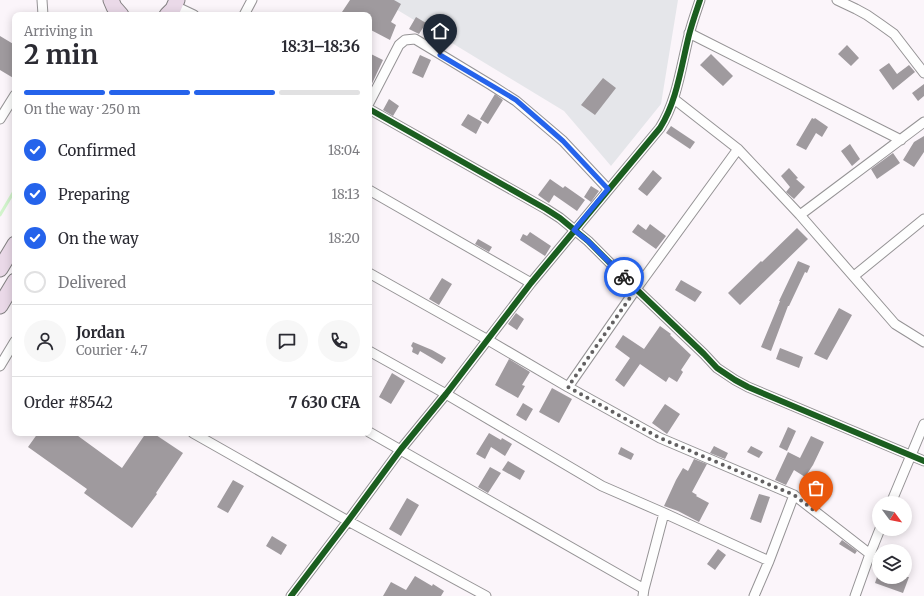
<!DOCTYPE html>
<html lang="en">
<head>
<meta charset="utf-8">
<style>
  body { margin:0; font-family:Merriweather,serif; background:#f7f7f7; color:#2b2b33; height:100vh; display:flex; flex-direction:column; font-size:15px; white-space:nowrap }
  * { box-sizing:border-box; margin:0 }
  p { font-size:13px; color:#7c7c81 }
  .icon { flex:none; width:22px; height:22px; fill:none; stroke:currentColor; stroke-width:2; stroke-linecap:round; stroke-linejoin:round }
  .map { position:relative; flex:1; overflow:hidden }
  .sheet { position:absolute; left:12px; top:12px; width:360px; height:424px; display:flex; flex-direction:column; background:#fff; border-radius:8px; box-shadow:0 2px 10px #0003 }
  .sheet>* { flex:none }
  .needle { width:26px; rotate:122deg }
  .controls { position:absolute; left:872px; top:496px; display:grid; gap:8px }
  .controls a { display:grid; place-items:center; width:40px; height:40px; border-radius:50%; background:#fff; box-shadow:0 2px 10px #0003; font-size:20px }
  .pin { position:absolute; display:grid; place-items:center; width:34px; height:34px; color:#fff; margin:-41px -17px; border-radius:50% 50% 50% 0; rotate:-45deg; box-shadow:0 0 4px #0007 }
  .pin .icon { rotate:45deg }
  .courier { position:absolute; display:grid; place-items:center; width:40px; height:40px; margin:-20px; border:3px solid #2563eb; border-radius:50%; background:#fff; color:#222; box-shadow:0 1px 5px #0007 }
  .overview em { font-style:normal; font-weight:700 }
  .overview div { display:flex; flex-direction:column-reverse }
  .overview { display:flex; align-items:center; justify-content:space-between; height:68px; padding:0 12px }
  h1 { font-size:26px; font-weight:700; line-height:30px }
  .bar { display:grid; grid-template-columns:repeat(4,1fr); gap:6px 4px; align-content:center; height:48px; padding:0 12px }
  .bar i { height:5px; border-radius:3px; background:#e1e1e2 }
  .bar .on { background:#2563eb }
  .bar p { grid-column:span 4 }
  .line { display:flex; align-items:center; gap:10px; padding:0 12px; border-top:1px solid #e1e1e2 }
  .line div { flex:1 }
  .round { display:grid; place-items:center; flex:none; width:42px; height:42px; border-radius:21px; background:#f7f7f7 }
  ol { padding:0 12px; list-style:none }
  li { display:flex; align-items:center; gap:12px; height:44px }
  li p { margin-inline-start:auto }
  li .icon { padding:4px; border-radius:50%; background:#2563eb; color:#fff; stroke-width:4 }
  li:last-child { color:#7c7c81 }
  li i { width:22px; height:22px; border:2px solid #e1e1e2; border-radius:50% }
  .map>svg:first-child { display:block }
  .industrial { fill:#e5e6ea }
  .lines { fill:none; stroke-linecap:round; stroke-linejoin:round }
  .stream { stroke:#d2f4cc; stroke-width:3 }
  .building { fill:#9f9a9e }
  .minor-casing { stroke:#959395; stroke-width:11 }
  .trunk-casing { stroke:#838082; stroke-width:17 }
  .minor { stroke:#fefefe; stroke-width:9 }
  .trunk { stroke:#ead9e8; stroke-width:15 }
  .cycleway-casing { stroke:#fff; stroke-width:8 }
  .cycleway { stroke:#1b5e20; stroke-width:6 }
  .done { stroke:#626061; stroke-width:4; stroke-dasharray:0 7.2 }
  .route { stroke:#2563eb; stroke-width:5 }
</style>
</head>
<body>
<div class="map">
<svg width="924" height="596" viewBox="0 0 924 596">
  <rect width="100%" height="100%" fill="#fbf5fa"/>
  <path class="industrial" d="M 381,0 L 678,0 L 661,104 L 611,166 L 564,111 Z"/>
  <g class="lines">
    <path class="stream" d="M 0,215 L 13,193"/>
  </g>
  <path class="building" d="M 350,0 L 394,0 L 401,4 L 391,22 L 396,25 L 390,40 L 369,29 L 369,15 L 340,15 Z
    M 416,17 L 426,23 L 419,34 L 409,29 Z
    M 0,36 L 15,45 L 15,79 L 0,70 Z
    M 847,45 L 859,58 L 851,66 L 838,54 Z
    M 369,53 L 383,60 L 369,90 Z
    M 711,54 L 733,76 L 723,86 L 700,65 Z
    M 420,55 L 431,60 L 423,78 L 412,73 Z
    M 889,63 L 897,74 L 909,65 L 915,72 L 893,90 L 879,70 Z
    M 603,78 L 616,88 L 595,115 L 581,105 Z
    M 924,84 L 924,96 L 918,101 L 912,93 Z
    M 495,94 L 503,100 L 488,124 L 480,119 Z
    M 389,99 L 399,106 L 393,116 L 383,110 Z
    M 468,114 L 482,122 L 476,134 L 461,125 Z
    M 812,118 L 814,119 L 815,118 L 828,127 L 822,137 L 816,133 L 806,150 L 796,145 Z
    M 671,126 L 695,142 L 690,149 L 666,133 Z
    M 924,136 L 924,152 L 914,167 L 903,160 L 914,142 Z
    M 850,144 L 860,159 L 852,166 L 841,151 Z
    M 893,153 L 900,163 L 877,179 L 871,169 Z
    M 789,168 L 798,178 L 796,179 L 805,187 L 794,199 L 786,192 L 790,187 L 781,176 Z
    M 653,170 L 662,178 L 647,196 L 638,189 Z
    M 550,179 L 563,188 L 565,186 L 585,200 L 577,211 L 554,195 L 549,203 L 538,195 Z
    M 591,186 L 599,191 L 591,202 L 584,197 Z
    M 638,224 L 646,230 L 650,224 L 666,236 L 656,249 L 632,232 Z
    M 797,228 L 808,239 L 740,305 L 728,293 L 761,261 L 762,262 Z
    M 530,232 L 551,246 L 545,256 L 520,240 L 523,234 L 527,236 Z
    M 478,239 L 492,247 L 489,252 L 475,244 Z
    M 798,261 L 810,266 L 807,273 L 805,272 L 789,306 L 788,306 L 771,351 L 761,347 L 780,301 L 779,301 Z
    M 442,278 L 452,284 L 439,305 L 429,299 Z
    M 681,280 L 702,292 L 695,302 L 675,290 Z
    M 839,308 L 852,315 L 827,360 L 814,354 Z
    M 516,313 L 524,319 L 517,330 L 508,324 Z
    M 660,326 L 671,334 L 670,335 L 691,355 L 681,370 L 683,372 L 677,382 L 669,377 L 666,382 L 640,364 L 624,387 L 615,380 L 630,358 L 615,347 L 623,335 L 644,349 Z
    M 413,342 L 432,350 L 446,358 L 442,364 L 420,351 L 418,355 L 412,352 L 413,348 L 411,346 Z
    M 780,348 L 803,357 L 799,368 L 776,359 Z
    M 509,359 L 530,372 L 522,385 L 525,386 L 518,398 L 495,385 Z
    M 392,373 L 405,381 L 391,404 L 379,397 Z
    M 552,388 L 572,399 L 559,423 L 539,412 Z
    M 523,403 L 533,409 L 526,421 L 516,415 Z
    M 665,404 L 680,414 L 667,434 L 652,423 Z
    M 788,427 L 796,431 L 787,451 L 779,447 Z
    M 38,433 L 74,433 L 122,468 L 146,433 L 153,433 L 183,453 L 156,493 L 157,494 L 132,528 L 84,493 L 87,489 L 28,447 Z
    M 489,433 L 501,440 L 502,438 L 512,444 L 505,456 L 491,447 L 485,459 L 476,454 Z
    M 811,436 L 824,442 L 813,465 L 805,477 L 794,470 L 786,485 L 775,480 L 788,452 L 800,458 Z
    M 714,446 L 728,453 L 725,459 L 710,453 Z
    M 751,446 L 763,452 L 759,458 L 747,452 Z
    M 621,447 L 634,454 L 631,460 L 618,454 Z
    M 694,459 L 707,464 L 692,492 L 697,495 L 696,496 L 709,503 L 699,522 L 678,511 L 664,506 L 676,480 L 683,468 L 688,471 Z
    M 508,461 L 525,471 L 520,480 L 502,470 Z
    M 490,467 L 501,473 L 488,493 L 478,487 Z
    M 233,480 L 244,486 L 228,513 L 217,507 Z
    M 759,494 L 770,497 L 761,523 L 750,519 Z
    M 407,498 L 419,505 L 401,536 L 389,529 Z
    M 272,536 L 287,545 L 281,555 L 266,546 Z
    M 842,540 L 857,551 L 855,554 L 839,544 Z
    M 718,549 L 726,555 L 715,570 L 707,564 Z
    M 415,576 L 432,586 L 433,584 L 444,591 L 441,596 L 383,596 L 391,582 L 406,590 Z
    M 877,577 L 909,577 L 903,593 L 875,583 Z"/>
  <g class="lines">
    <defs>
      <path id="minor" d="M 42,0 L 43,15
        M 837,0 L 856,9 L 867,15 L 880,24 L 894,34 L 924,73
        M 175,6 L 194,15
        M 244,15 L 252,0
        M 689,33 L 901,140
        M 674,99 L 738,149 L 800,215 L 895,324 L 924,342
        M 369,103 L 399,45 L 405,40 L 415,39 L 491,85 L 516,101 L 563,141 L 608,189
        M 369,109 L 546,209 L 560,218 L 588,241 L 636,289 L 704,354 L 717,368 L 735,380 L 748,387 L 924,461
        M 0,119 L 15,95
        M 369,190 L 531,283
        M 800,215 L 924,122
        M 369,273 L 488,340 L 568,387 L 660,438 L 794,495 L 870,554
        M 854,276 L 924,219
        M 369,351 L 446,394 L 602,486 L 664,513 L 769,561
        M 0,366 L 15,341
        M 568,387 L 636,289 L 738,149
        M 369,432 L 644,589
        M 193,433 L 348,521 L 486,596
        M 891,503 L 924,424
        M 291,596 L 348,521 L 401,449 L 446,394 L 531,283 L 575,230 L 660,128 C 677,101 681,67 689,35 C 692,23 696,12 700,0
        M 643,596 L 644,589 L 664,513
        M 754,596 L 769,561 L 794,495
        M 855,596 L 870,554 L 880,529"/>
      <path id="trunk" d="M 111,0 L 114,7 L 121,15
        M 167,15 L 173,9 L 177,0
        M 0,269 L 15,244
        M 0,306 L 15,281"/>
    </defs>
    <use href="#minor" class="minor-casing"/>
    <use href="#trunk" class="trunk-casing"/>
    <use href="#minor" class="minor"/>
    <use href="#trunk" class="trunk"/>
    <defs>
      <path id="cycleway" d="M 369,109 L 546,209 L 560,218 L 588,241 L 636,289 L 704,354 L 717,368 L 735,380 L 748,387 L 924,461
        M 291,596 L 348,521 L 401,449 L 446,394 L 531,283 L 575,230 L 660,128 C 677,101 681,67 689,35 C 692,23 696,12 700,0"/>
    </defs>
    <use href="#cycleway" class="cycleway-casing"/>
    <use href="#cycleway" class="cycleway"/>
  </g>
  <g class="lines">
    <path class="done" d="M 624,277 L 636,289 L 568,387 L 660,438 L 794,495 L 816,512"/>
    <path class="route" d="M 440,55 L 516,100 L 563,141 L 608,189 L 574,230 L 588,241 L 624,277"/>
  </g>
</svg>
<div class="controls">
<a><svg class="needle" viewBox="-14 -14 28 28"><path d="M0-13l5 13h-10z" fill="#e53935"/><path d="M0 13l5-13h-10z" fill="#7c7c81"/></svg></a>
<a><svg class="icon" aria-label="layers" viewBox="0 0 24 24"><path d="M12 4l9 5-9 5-9-5zM3 14l9 5 9-5"/></svg></a>
</div>
<div class="pin" style="left:816px;top:512px;background:#ea580c"><svg class="icon" aria-label="bag" viewBox="0 0 24 24"><path d="M5 8h14l-1 12H6zM9 8a3 3 0 0 1 6 0"/></svg></div>
<div class="pin" style="left:440px;top:55px;background:#1f2937"><svg class="icon" aria-label="home" viewBox="0 0 24 24"><path d="M3 11l9-7 9 7M6 9v11h12V9"/></svg></div>
<div class="courier" style="left:624px;top:277px"><svg class="icon" aria-label="bike" viewBox="0 0 24 24"><circle cx="6" cy="16" r="4"/><circle cx="18" cy="16" r="4"/><path d="M6 16l4-8h5l3 8M10 8l3 8H6M13 5h3"/></svg></div>
<section class="sheet">
<div class="overview"><div><h1>2 min</h1><p>Arriving in</p></div><em>18:31–18:36</em></div>
<div class="bar"><i class="on"></i><i class="on"></i><i class="on"></i><i></i><p>On the way · 250 m</p></div>
<ol>
<li><svg class="icon" aria-label="check" viewBox="0 0 24 24"><path d="M5 12l5 5 9-10"/></svg>Confirmed<p>18:04</p></li>
<li><svg class="icon" aria-label="check" viewBox="0 0 24 24"><path d="M5 12l5 5 9-10"/></svg>Preparing<p>18:13</p></li>
<li><svg class="icon" aria-label="check" viewBox="0 0 24 24"><path d="M5 12l5 5 9-10"/></svg>On the way<p>18:20</p></li>
<li><i></i>Delivered</li>
</ol>
<div class="line" style="height:72px"><a class="round"><svg class="icon" aria-label="person" viewBox="0 0 24 24"><circle cx="12" cy="8" r="4"/><path d="M4 21q1-7 8-7t8 7"/></svg></a><div><b>Jordan</b><p>Courier · 4.7</p></div><a class="round"><svg class="icon" aria-label="chat" viewBox="0 0 24 24"><path d="M4 5h16v11H9l-5 4z"/></svg></a><a class="round"><svg class="icon" aria-label="phone" viewBox="0 0 24 24"><path d="M5 4h4l2 5-3 2q2 4 5 5l2-3 5 2v4C11 20 4 13 5 4z"/></svg></a></div>
<div class="line" style="height:52px"><div>Order #8542</div><b>7 630 CFA</b></div>
</section>
</div>
</body>
</html>
